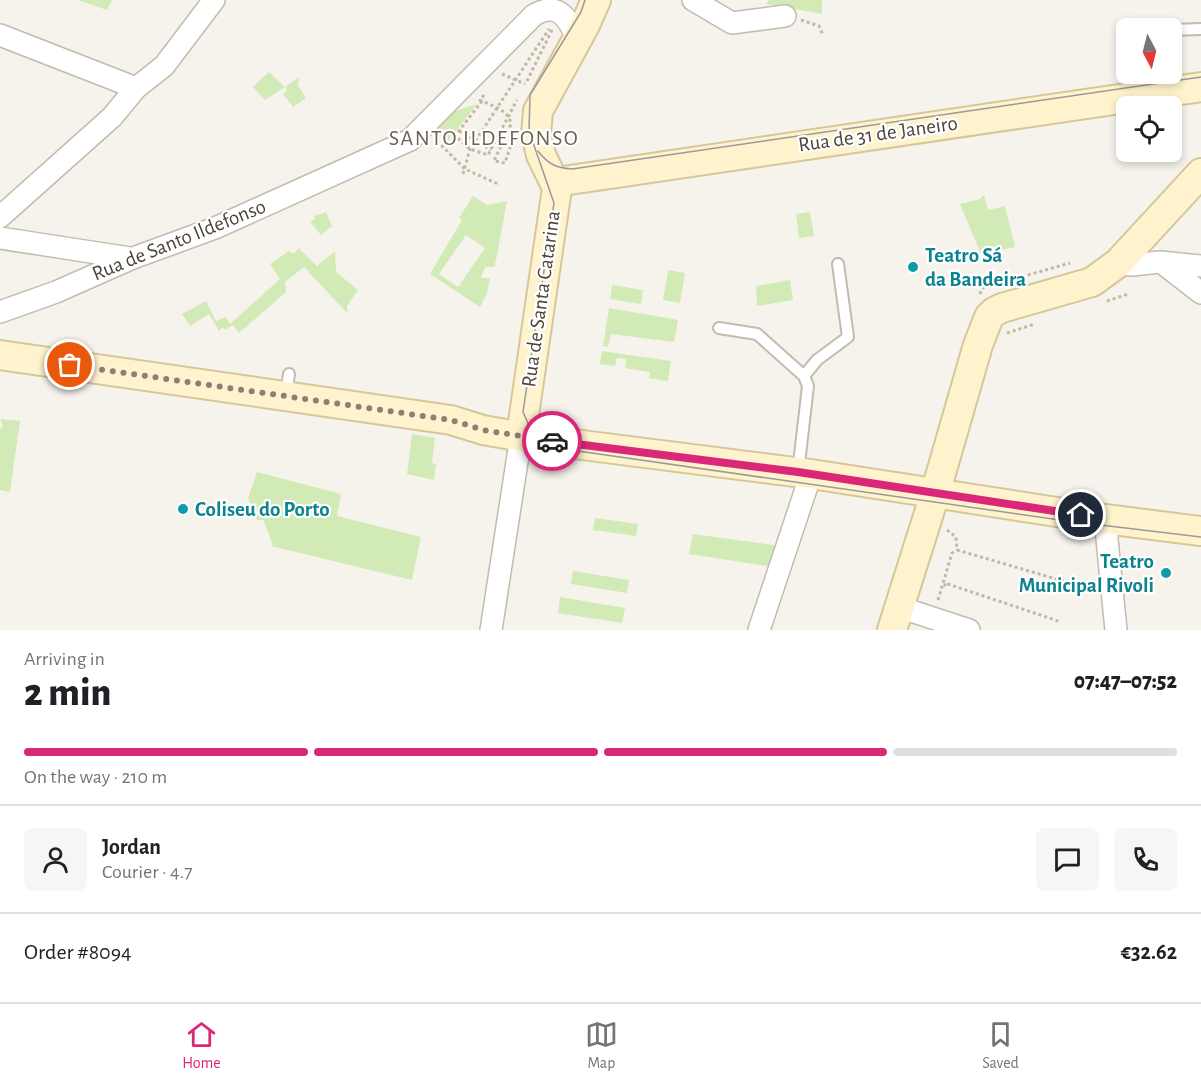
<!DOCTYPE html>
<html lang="en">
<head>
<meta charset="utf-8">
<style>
  body { margin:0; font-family:"Alegreya Sans",sans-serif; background:#f6f6f6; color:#202124; height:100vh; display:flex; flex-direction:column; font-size:22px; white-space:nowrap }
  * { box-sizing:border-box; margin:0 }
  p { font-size:20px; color:#757577 }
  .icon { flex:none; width:33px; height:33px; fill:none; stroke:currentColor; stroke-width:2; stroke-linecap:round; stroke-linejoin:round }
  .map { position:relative; height:630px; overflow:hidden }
  .panel { display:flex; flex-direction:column; background:#fff; flex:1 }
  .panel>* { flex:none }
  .needle { width:39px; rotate:173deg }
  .tools { position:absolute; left:1116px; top:18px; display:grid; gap:12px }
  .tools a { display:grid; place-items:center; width:66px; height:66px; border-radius:9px; background:#fff; box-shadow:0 3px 9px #0003; font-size:30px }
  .pin { position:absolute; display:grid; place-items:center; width:51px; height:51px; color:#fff; margin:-26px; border:3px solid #fff; border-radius:50%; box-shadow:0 2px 6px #0007 }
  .courier { position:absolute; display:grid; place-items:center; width:60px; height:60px; margin:-30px; border:4px solid #db2777; border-radius:50%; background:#fff; color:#222; box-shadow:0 2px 8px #0007 }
  .head em { font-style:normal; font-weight:800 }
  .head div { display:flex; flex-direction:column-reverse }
  .head { display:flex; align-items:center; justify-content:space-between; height:102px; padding:0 24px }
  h1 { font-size:39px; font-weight:800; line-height:45px }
  .bar { display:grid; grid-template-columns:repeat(4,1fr); gap:9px 6px; align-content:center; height:72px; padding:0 24px }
  .bar i { height:8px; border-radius:4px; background:#e0e0e0 }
  .bar .on { background:#db2777 }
  .bar p { grid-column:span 4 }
  .line { display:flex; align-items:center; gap:15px; padding:0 24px; border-top:2px solid #e0e0e0 }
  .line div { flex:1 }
  .round { display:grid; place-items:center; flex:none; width:63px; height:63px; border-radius:9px; background:#f6f6f6 }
  .tabs { display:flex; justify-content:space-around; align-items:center; height:84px; border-top:2px solid #e0e0e0; background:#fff; font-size:16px; color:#757577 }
  .tabs a { display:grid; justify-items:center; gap:3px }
  .tabs .on { color:#db2777 }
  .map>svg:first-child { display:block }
  .green { fill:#d2eab5; fill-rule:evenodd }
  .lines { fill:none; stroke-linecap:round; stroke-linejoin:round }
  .lane-casing { stroke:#c2bbae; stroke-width:14 }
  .street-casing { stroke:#c2bbae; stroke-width:24 }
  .secondary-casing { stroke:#d6c79b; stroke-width:32 }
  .path { stroke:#c4b79f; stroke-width:3; stroke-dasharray:3 3; stroke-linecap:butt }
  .lane { stroke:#fff; stroke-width:10 }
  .street { stroke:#fff; stroke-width:21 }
  .secondary { stroke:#fff3cd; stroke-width:28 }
  .tram { stroke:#9a9a9a; stroke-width:1.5 }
  .done { stroke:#878178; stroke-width:6; stroke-dasharray:0 10.8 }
  .route { stroke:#db2777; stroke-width:8 }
  .culture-dot { fill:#0f9aa8; stroke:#fff; stroke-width:2 }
  .labels { text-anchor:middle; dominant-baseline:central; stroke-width:4.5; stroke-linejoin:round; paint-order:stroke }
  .street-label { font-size:21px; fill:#4b4439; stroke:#fff }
  .culture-label { font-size:21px; font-weight:bold; fill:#0d838f; stroke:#fff; text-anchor:start }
  .neighbourhood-label { font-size:22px; letter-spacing:1.5px; fill:#6e6250; stroke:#fff }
</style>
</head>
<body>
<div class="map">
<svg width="1201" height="630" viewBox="0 0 1201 630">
  <rect width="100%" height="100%" fill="#f6f3ec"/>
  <path class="green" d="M 78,0 L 112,0 L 107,10 Z
    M 769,0 L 822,0 L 822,14 L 766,4 Z
    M 269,72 L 285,87 L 299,77 L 298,85 L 306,98 L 293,107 L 283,94 L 287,91 L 285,87 L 265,100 L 253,87 Z
    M 477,104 L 448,141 L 438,132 L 435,125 L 446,114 Z
    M 984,195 L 988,210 L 1005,206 L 1015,247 L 981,254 L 960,204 L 980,199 Z
    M 473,196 L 487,205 L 507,201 L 496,260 L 494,267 L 485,267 L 481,278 L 490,278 L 487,293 L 480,307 L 430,274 L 462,220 L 459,218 ZM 466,235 L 485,248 L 458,287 L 439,274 Z
    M 326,212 L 332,226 L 321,235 L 310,222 L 315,219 L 314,216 Z
    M 810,212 L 814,236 L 799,238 L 796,214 Z
    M 299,248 L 317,266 L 335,251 L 336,272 L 358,290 L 347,306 L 348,314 L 304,267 L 285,282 L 286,292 L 239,333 L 233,325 L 225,330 L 223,327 L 219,331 L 209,314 L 190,326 L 182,314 L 206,301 L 216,321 L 226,317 L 230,324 L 280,279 L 270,264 L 289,251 L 293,254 Z
    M 668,270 L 685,273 L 680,303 L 663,300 Z
    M 790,280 L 793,300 L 757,306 L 756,286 Z
    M 612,285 L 643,290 L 641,304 L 610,299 Z
    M 609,308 L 678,320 L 674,342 L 611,334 L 608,347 L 603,346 Z
    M 602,351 L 671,361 L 668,381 L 649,378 L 650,372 L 625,368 L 626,359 L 617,358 L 615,366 L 600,364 Z
    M 0,419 L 20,421 L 10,492 L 0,490 L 0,430 L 3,425 Z
    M 412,434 L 435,438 L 432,463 L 436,464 L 434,480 L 407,474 Z
    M 257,472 L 341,494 L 337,516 L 421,537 L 412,580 L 271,546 L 273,545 L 263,520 L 257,520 L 248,498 Z
    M 595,518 L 638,524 L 636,536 L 593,530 Z
    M 693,534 L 781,546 L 774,567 L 689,554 Z
    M 573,571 L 629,580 L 627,593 L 571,584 Z
    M 560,597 L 625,608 L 622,623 L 558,613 Z"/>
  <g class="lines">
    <defs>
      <path id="lane" d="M 1172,30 L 1201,29
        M 719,328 L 757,334 L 804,376 L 808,386 L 798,472
        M 804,376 L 817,360 L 848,337 L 838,264
        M 286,396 L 289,374"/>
      <path id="street" d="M 693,0 L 732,23 L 785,16
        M 0,35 L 136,88
        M 0,217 L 112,117 L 136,88 L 164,66 L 214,0
        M 0,238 L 130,258
        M 1161,262 L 1201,293
        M 1118,263 L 1132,265 L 1160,262 L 1201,266
        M 0,312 L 56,292 L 133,258 L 215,228 L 410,140 L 534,15 C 558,1 568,18 577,38
        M 1105,519 L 1116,630
        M 899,607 L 969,630
        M 491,630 L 521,436
        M 759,630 L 811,474"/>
      <path id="secondary" d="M 556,182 L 1201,87
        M 0,355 L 451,420 L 483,430 L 535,439 L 811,474 L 1089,517 L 1201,531
        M 521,436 L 557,188 L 541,155 L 536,134 L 538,111 L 585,25 L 596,0
        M 892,630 L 935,494 L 978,345 L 989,317 L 994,312 L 1002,308 L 1092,282 L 1118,263 L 1201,173"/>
    </defs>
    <use href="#lane" class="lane-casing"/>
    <use href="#street" class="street-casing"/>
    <use href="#secondary" class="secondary-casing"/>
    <path class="path" d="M 801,20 L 819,26 L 823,35
      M 1144,24 L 1160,23
      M 502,74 L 525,84
      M 527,81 L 552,30
      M 484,95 L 480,100 C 492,106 509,110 511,124 L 494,161 L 505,163 L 513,138
      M 482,101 L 455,136 L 470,149 L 488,155 L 517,100
      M 459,131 L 491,150
      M 437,141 L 465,169 L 500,185
      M 463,174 L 470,149 L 549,29
      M 980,294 L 982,288 L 1070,263
      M 1107,301 L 1128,294
      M 1007,333 L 1035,324
      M 947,530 L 956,537 L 957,550
      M 957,550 L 1070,583 L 1094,588
      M 946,586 L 945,585 L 945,583 L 1061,622
      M 938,600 L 952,553 L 957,550"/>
    <use href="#lane" class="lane"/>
    <use href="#street" class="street"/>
    <use href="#secondary" class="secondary"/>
    <path class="tram" d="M 585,0 L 581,12 L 530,95 L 529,131 L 554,203 L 523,412 L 535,439 L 550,447 L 1067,521 L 1201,537
      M 538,151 C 548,164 556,168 572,169 L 1201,77"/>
  </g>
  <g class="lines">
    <path class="done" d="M 70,365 L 451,420 L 483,430 L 552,441"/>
    <path class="route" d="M 552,441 L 798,472 L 1081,515"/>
  </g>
  <g class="culture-dot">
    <circle cx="913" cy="267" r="6"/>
    <circle cx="183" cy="509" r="6"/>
    <circle cx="1166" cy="573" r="6"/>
  </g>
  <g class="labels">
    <g class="street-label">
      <text transform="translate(878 134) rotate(-8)">Rua de 31 de Janeiro</text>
      <text transform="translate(179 240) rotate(-22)">Rua de Santo Ildefonso</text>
      <text transform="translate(541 299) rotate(-82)">Rua de Santa Catarina</text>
    </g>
    <g class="culture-label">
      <text x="925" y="255">Teatro Sá<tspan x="925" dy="24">da Bandeira</tspan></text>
      <text x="195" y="509">Coliseu do Porto</text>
      <text x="1154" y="561" text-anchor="end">Teatro<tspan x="1154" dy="24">Municipal Rivoli</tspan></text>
    </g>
    <g class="neighbourhood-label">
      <text x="484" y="138">SANTO ILDEFONSO</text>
    </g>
  </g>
</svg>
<div class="tools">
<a><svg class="needle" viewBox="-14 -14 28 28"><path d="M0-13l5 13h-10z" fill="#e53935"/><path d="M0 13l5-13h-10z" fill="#757577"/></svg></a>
<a><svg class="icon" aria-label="locate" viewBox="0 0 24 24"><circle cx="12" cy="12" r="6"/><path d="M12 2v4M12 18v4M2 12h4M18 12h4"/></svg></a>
</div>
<div class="pin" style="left:70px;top:365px;background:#ea580c"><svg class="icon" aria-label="bag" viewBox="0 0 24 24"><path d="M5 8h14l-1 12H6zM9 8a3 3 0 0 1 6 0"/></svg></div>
<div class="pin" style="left:1081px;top:515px;background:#1f2937"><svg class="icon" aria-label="home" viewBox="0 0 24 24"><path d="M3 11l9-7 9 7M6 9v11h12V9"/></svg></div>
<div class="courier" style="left:552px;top:441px"><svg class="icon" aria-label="car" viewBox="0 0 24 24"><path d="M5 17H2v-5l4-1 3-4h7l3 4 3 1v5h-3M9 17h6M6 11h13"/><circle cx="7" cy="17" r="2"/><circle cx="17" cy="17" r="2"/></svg></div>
</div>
<section class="panel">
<div class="head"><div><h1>2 min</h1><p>Arriving in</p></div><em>07:47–07:52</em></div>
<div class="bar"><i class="on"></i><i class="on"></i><i class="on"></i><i></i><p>On the way · 210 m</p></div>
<div class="line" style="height:108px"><a class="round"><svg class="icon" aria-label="person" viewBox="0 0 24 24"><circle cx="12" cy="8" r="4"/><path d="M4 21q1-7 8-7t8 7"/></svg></a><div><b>Jordan</b><p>Courier · 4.7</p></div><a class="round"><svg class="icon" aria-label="chat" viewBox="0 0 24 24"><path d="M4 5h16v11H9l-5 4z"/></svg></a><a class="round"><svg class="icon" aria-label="phone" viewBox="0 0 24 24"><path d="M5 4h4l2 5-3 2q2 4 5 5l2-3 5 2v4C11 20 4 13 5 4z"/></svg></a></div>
<div class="line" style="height:78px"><div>Order #8094</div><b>€32.62</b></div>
</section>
<nav class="tabs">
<a class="on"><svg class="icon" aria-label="home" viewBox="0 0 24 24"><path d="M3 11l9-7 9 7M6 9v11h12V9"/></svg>Home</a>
<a><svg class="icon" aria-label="map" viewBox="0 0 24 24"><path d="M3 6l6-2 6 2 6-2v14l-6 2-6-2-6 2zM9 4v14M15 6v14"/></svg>Map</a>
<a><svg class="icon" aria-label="saved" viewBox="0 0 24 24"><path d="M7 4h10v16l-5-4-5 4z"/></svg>Saved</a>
</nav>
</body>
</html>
